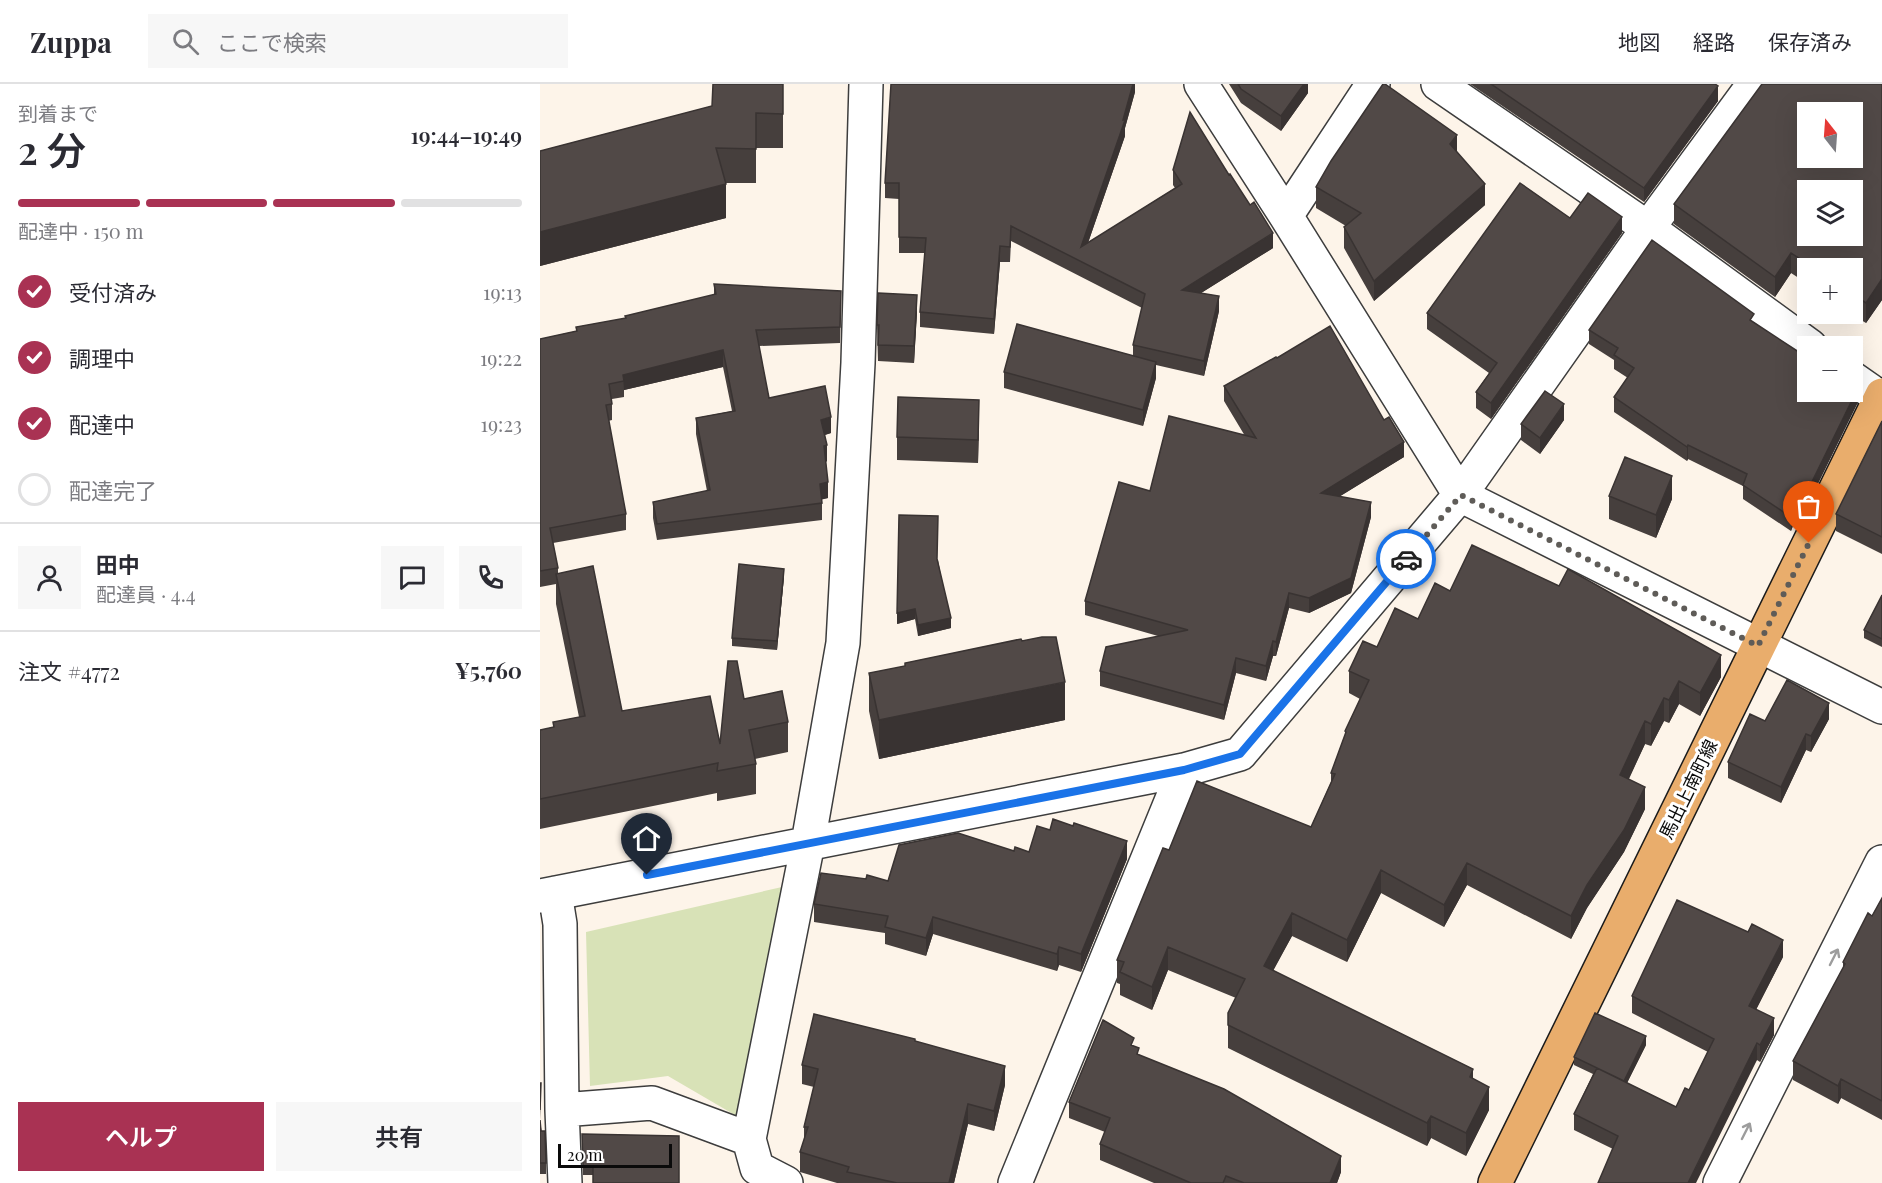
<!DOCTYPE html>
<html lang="ja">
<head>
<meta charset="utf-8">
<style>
  body { margin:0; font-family:"Playfair Display","Noto Sans JP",serif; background:#f7f7f7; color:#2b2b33; height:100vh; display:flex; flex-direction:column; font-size:22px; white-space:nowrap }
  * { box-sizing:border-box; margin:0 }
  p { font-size:20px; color:#7c7c81 }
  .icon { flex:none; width:33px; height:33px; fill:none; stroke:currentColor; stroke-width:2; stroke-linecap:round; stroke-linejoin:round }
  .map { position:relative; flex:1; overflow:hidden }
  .side { display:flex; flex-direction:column; background:#fff; width:540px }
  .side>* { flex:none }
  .needle { width:39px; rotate:343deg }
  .tools { position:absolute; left:1257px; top:18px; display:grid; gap:12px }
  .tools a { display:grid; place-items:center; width:66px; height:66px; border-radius:0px; background:#fff; box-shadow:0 6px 24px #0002; font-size:30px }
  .scale { position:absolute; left:18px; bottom:15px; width:114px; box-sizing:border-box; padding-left:6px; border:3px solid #0a0a0a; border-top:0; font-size:16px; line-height:21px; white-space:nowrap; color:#0a0a0a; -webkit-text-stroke:4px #fff; paint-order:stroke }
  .pin { position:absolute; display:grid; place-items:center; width:51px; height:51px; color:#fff; margin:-62px -26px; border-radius:50% 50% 50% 0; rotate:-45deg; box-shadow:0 0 6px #0007 }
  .pin .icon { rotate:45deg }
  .courier { position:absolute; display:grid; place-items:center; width:60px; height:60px; margin:-30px; border:4px solid #1a73e8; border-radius:50%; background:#fff; color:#222; box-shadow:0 2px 8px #0007 }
  .head em { font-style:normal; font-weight:600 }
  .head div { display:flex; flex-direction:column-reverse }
  .head { display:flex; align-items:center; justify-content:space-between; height:102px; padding:0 18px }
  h1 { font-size:39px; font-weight:600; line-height:45px }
  .bar { display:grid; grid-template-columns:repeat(4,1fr); gap:9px 6px; align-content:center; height:72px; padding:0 18px }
  .bar i { height:8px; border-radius:4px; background:#e1e1e2 }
  .bar .on { background:#a93253 }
  .bar p { grid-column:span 4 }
  .line { display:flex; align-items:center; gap:15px; padding:0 18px; border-top:2px solid #e1e1e2 }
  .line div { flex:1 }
  .round { display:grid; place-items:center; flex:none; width:63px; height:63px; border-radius:0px; background:#f7f7f7 }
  ol { padding:0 18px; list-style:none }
  li { display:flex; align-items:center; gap:18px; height:66px }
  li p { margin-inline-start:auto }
  li .icon { padding:6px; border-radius:50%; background:#a93253; color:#fff; stroke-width:4 }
  li:last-child { color:#7c7c81 }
  li i { width:33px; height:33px; border:3px solid #e1e1e2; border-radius:50% }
  .primary-button { display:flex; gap:12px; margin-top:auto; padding:12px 18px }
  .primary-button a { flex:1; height:69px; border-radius:0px; background:#a93253; color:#fff; font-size:24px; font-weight:600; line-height:69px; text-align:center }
  .primary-button a+a { background:#f7f7f7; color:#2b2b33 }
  header { display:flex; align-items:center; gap:36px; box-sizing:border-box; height:84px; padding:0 30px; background:#fff; border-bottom:2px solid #e1e1e2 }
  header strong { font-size:28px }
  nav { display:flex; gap:33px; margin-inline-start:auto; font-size:21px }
  .search { width:420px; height:54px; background:#f7f7f7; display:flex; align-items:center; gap:15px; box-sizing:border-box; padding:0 21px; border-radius:0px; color:#7c7c81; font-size:22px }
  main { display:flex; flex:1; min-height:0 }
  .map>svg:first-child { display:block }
  .green { fill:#d8e2b7 }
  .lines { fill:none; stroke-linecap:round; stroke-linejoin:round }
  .minor-casing { stroke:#3d3d3d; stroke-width:36 }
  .major-casing { stroke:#1b1b1b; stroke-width:36 }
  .minor { stroke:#fff; stroke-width:33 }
  .major { stroke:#e9ad6c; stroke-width:33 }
  .wall { fill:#463f3d }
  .shaded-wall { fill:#393332 }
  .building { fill:#514947; stroke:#393332; stroke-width:1.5; fill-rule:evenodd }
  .oneway { stroke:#9d9d9d }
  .done { stroke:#5f5c58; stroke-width:6; stroke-dasharray:0 10.8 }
  .route { stroke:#1a73e8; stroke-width:8 }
  .labels { text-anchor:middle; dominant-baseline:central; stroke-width:6; stroke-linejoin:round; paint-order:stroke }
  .street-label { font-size:18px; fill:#0a0a0a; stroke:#fff }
</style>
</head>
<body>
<header>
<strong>Zuppa</strong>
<div class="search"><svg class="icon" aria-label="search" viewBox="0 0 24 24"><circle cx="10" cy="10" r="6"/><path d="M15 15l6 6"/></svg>ここで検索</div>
<nav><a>地図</a><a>経路</a><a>保存済み</a></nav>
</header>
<main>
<section class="side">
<div class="head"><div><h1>2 分</h1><p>到着まで</p></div><em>19:44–19:49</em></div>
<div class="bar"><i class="on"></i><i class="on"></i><i class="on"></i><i></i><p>配達中 · 150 m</p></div>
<ol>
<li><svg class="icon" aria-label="check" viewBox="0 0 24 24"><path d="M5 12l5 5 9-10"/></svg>受付済み<p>19:13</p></li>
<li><svg class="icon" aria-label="check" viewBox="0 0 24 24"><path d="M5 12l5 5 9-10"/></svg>調理中<p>19:22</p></li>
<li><svg class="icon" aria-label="check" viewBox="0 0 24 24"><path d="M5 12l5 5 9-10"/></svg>配達中<p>19:23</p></li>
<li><i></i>配達完了</li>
</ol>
<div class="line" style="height:108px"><a class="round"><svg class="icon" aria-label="person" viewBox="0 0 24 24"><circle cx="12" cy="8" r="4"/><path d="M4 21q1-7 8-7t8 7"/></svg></a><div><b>田中</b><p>配達員 · 4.4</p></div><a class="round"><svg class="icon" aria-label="chat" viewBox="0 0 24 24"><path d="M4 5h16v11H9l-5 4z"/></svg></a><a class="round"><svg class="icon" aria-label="phone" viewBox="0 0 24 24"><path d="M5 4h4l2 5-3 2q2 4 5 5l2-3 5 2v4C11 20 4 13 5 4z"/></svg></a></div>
<div class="line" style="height:78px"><div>注文 #4772</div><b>¥5,760</b></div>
<div class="primary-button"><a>ヘルプ</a><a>共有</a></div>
</section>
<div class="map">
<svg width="1342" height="1099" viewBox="0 0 1342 1099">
  <rect width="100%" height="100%" fill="#fdf4e9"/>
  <path class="green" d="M 242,803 L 200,1034 L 128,992 L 50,1002 L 46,848 Z"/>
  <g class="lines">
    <defs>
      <path id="minor" d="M 661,0 L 746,132 L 920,411 L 1342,623
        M 898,0 L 1108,144 L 1270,262
        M 746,132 L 833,0
        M 1312,294 L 1342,315
        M 15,809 L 20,840 L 22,1026
        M 0,812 L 644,686
        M 25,1099 L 22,1026 L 112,1019 L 209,1055
        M 246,1099 L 217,1084 L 209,1055 L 268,759 L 303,559 L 318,279 L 326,0
        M 475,1099 L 644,686 L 700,670 L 920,411 L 1108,144 L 1214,0
        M 1180,1099 L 1342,778"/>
      <path id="major" d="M 955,1099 L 1342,311"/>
    </defs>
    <use href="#minor" class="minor-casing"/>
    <use href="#major" class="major-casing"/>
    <use href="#minor" class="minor"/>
    <use href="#major" class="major"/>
  </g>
  <path class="wall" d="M 243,0 L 243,64 L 216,64 L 216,99 L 185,99 L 186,134 L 0,182 L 0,67 L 172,22 Z
    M 595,0 L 595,8 L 585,44 L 585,52 L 548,159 L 635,104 L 633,101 L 633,86 L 733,164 L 661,209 L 679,227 L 664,292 L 616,281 L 616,294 L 603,342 L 464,304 L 464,288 L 593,272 L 593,261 L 602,224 L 471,157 L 470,178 L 460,178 L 454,250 L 380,243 L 380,228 L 385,169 L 359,169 L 359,115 L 345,114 L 345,99 Z
    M 689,0 L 768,0 L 768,9 L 741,47 L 701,19 Z
    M 930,0 L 1175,0 L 1178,17 L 1104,118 Z
    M 1342,0 L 1342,216 L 1326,239 L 1311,230 L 1312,230 L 1312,184 L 1268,184 L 1268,200 L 1251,189 L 1235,213 L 1134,140 L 1134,120 Z
    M 917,68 L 945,121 L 834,217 L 804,164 L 804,143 L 806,142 L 776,124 L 776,103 Z
    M 1030,134 L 1082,149 L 951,335 L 936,324 L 936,308 L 949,289 L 887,245 L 887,229 Z
    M 174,200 L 301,223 L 300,259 L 219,262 L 229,314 L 291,349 L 285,351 L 287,377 L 286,378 L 288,414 L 282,415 L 282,436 L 117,456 L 113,434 L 113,418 L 167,407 L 156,350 L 156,334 L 192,327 L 183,283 L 84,306 L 84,313 L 72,315 L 72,336 L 68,337 L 86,430 L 86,446 L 13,459 L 18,484 L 18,490 L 82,627 L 180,660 L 204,615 L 248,638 L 248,668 L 215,675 L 216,680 L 216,710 L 177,717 L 177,709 L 0,745 L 0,646 L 13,643 L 13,638 L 39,633 L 16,520 L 16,500 L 0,503 L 0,255 L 36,247 L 36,243 L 85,235 L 85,232 L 174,211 Z
    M 377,228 L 374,279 L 338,277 L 337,241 Z
    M 1214,238 L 1317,320 L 1263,430 L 1258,428 L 1251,447 L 1203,415 L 1203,402 L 1148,375 L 1147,377 L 1074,328 L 1074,313 L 1088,294 L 1074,285 L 1074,276 L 1049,260 L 1049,246 Z
    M 737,274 L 864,373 L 800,412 L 831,433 L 811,509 L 769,529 L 749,524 L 736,572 L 733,572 L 726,597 L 696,589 L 684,636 L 560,602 L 560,587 L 618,552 L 545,531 L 545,517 L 610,407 L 705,352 L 684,317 L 684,302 Z
    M 1024,336 L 1000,370 L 981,356 L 981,340 Z
    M 1342,337 L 1342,470 L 1296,447 L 1296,430 Z
    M 439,339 L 438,379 L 357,376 L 357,353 Z
    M 1069,412 L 1132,415 L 1116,454 L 1069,435 Z
    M 398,476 L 411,544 L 378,552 L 375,535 L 357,540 Z
    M 244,493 L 237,566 L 192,562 L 192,554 Z
    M 910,507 L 1181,593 L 1160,632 L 1139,620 L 1129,639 L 1124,637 L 1111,662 L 1105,660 L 1089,695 L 1105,725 L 1084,768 L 1047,824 L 1031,855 L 927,801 L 904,843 L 841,809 L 807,878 L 752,852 L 733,886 L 933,995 L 949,1026 L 926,1072 L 891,1054 L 887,1062 L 688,964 L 688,929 L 696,914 L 628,886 L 612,926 L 580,911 L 580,900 L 577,899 L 577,876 L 629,766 L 771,743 L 791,698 L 791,689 L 805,652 L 805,647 L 820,615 L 809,609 L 809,587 L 837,563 L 878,535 Z
    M 1342,511 L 1342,563 L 1324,554 L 1324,546 Z
    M 329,589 L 525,636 L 339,675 L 329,627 Z
    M 1289,635 L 1271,668 L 1266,666 L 1241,719 L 1188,694 L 1188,678 L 1225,637 Z
    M 474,767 L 587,775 L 541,888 L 519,881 L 517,887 L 393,850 L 386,872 L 345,860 L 345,849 L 274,838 L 274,820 L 326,795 L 348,797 Z
    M 1342,814 L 1342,1036 L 1301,1014 L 1298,1020 L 1253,996 L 1253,977 L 1303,884 L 1303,878 L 1332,832 Z
    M 1243,873 L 1216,926 L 1234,951 L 1220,978 L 1217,976 L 1073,1065 L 1034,1046 L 1034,1030 L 1053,990 L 1034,981 L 1034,973 L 1106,961 L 1087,999 L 1136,1023 L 1149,1006 L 1168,968 L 1092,929 L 1092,912 Z
    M 375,957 L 465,1001 L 454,1047 L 428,1040 L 414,1099 L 297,1099 L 260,1088 L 260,1068 L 264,1056 L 264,1043 L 274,1003 L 262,1000 L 262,981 Z
    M 594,962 L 599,971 L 801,1088 L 797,1099 L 614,1099 L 560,1076 L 560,1060 L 565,1048 L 529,1034 L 529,1018 Z
    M 0,999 L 1,1010 L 0,1036 L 6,1079 L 6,1090 L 0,1090 Z
    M 42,1050 L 139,1052 L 53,1091 L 43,1091 Z"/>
  <path class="shaded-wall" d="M 593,0 L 595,0 L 595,8 L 585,44 L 585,52 L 541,179 L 541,163 L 583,36 Z
    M 764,0 L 768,0 L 768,9 L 741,47 L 741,32 Z
    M 1178,2 L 1178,17 L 1104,118 L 1104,104 Z
    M 917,51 L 917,71 L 910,60 Z
    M 186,100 L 186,134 L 0,182 L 0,148 Z
    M 945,100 L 945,121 L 834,217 L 834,197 Z
    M 1082,133 L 1082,149 L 951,335 L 951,319 Z
    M 733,149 L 733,164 L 642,221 L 642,206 Z
    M 460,162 L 460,178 L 454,250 L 454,235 Z
    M 1251,169 L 1251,189 L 1235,213 L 1235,193 Z
    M 1342,195 L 1342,216 L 1326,239 L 1326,219 Z
    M 377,211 L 377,228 L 374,279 L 374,262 Z
    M 679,212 L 679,227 L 664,292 L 664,277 Z
    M 183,266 L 183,283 L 84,306 L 83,291 Z
    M 616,278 L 616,294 L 603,342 L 603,326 Z
    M 1317,306 L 1317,320 L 1263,430 L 1263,416 Z
    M 439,316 L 439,339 L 438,379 L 438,356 Z
    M 1024,320 L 1024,336 L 1000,370 L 1000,354 Z
    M 291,333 L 291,349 L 281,352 L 281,336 Z
    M 864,358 L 864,373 L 781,424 L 781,409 Z
    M 287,361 L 287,377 L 284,378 L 284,362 Z
    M 1148,361 L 1148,375 L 1147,377 L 1147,363 Z
    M 1132,392 L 1132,415 L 1116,454 L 1116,431 Z
    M 288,398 L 288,414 L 280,416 L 280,400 Z
    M 1258,414 L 1258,428 L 1251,447 L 1251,433 Z
    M 831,418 L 831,433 L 811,509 L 769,529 L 769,514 Z
    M 244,485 L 244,493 L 237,566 L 237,557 Z
    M 749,509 L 749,524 L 736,572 L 736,558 Z
    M 375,525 L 375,535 L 357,540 L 357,529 Z
    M 411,534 L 411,544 L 378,552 L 378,541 Z
    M 733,557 L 733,572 L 726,597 L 726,582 Z
    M 1181,571 L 1181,593 L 1160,632 L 1160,609 Z
    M 696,574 L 696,589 L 684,636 L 684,621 Z
    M 1139,597 L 1139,620 L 1129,639 L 1129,616 Z
    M 525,598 L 525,636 L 339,675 L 339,636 Z
    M 1124,614 L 1124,637 L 1111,662 L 1111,640 Z
    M 1289,619 L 1289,635 L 1271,668 L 1271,652 Z
    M 1105,637 L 1105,660 L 1080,713 L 1080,691 Z
    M 1266,650 L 1266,666 L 1241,719 L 1241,703 Z
    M 1105,703 L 1105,725 L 1084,768 L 1047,824 L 1031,855 L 1031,832 L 1047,801 Z
    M 587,757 L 587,775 L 541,888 L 541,870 Z
    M 927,779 L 927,801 L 904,843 L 904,821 Z
    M 841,786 L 841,809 L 807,878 L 807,856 Z
    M 752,829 L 752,852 L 724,904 L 724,882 Z
    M 393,833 L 393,850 L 386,872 L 386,854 Z
    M 1243,856 L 1243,873 L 1209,939 L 1209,922 Z
    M 519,863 L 519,881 L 517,887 L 517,870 Z
    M 628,863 L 628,886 L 612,926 L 612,903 Z
    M 1234,934 L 1234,951 L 1220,978 L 1220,961 Z
    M 1106,952 L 1106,961 L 1084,1005 L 1084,997 Z
    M 1217,959 L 1217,976 L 1156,1099 L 1148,1099 Z
    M 465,982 L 465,1001 L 454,1047 L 454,1027 Z
    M 933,985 L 933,1008 L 930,993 Z
    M 1301,995 L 1301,1014 L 1298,1020 L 1298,1002 Z
    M 949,1003 L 949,1026 L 926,1072 L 926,1049 Z
    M 428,1020 L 428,1040 L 414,1099 L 409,1099 Z
    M 891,1032 L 891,1054 L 887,1062 L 887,1039 Z
    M 801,1072 L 801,1088 L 797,1099 L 790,1099 Z"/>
  <path class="building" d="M 173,0 L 243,0 L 243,30 L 216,29 L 216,65 L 176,64 L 186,100 L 0,148 L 0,67 L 172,22 Z
    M 351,0 L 593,0 L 583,36 L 585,36 L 541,163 L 642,100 L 633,86 L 650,28 L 689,91 L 690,90 L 710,121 L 714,118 L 733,149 L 642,206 L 679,212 L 664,277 L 593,261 L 605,210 L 471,142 L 470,163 L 460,162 L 454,235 L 380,228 L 386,154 L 359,153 L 359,99 L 345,99 Z
    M 698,0 L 764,0 L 741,32 L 701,5 Z
    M 843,0 L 845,0 L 917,51 L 910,60 L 945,100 L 834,197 L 804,143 L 821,129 L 776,103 L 791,77 Z
    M 951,0 L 1175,0 L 1178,2 L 1104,104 Z
    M 1222,0 L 1342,0 L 1342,195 L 1326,219 L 1312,210 L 1312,184 L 1274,184 L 1251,169 L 1235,193 L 1134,120 ZM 1268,28 L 1312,28 L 1312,74 L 1268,74 ZM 1268,106 L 1312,106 L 1312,152 L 1268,152 Z
    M 980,99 L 1030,134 L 1048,109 L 1082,133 L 951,319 L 936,308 L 957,279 L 887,229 Z
    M 1112,156 L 1214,230 L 1210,236 L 1268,274 L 1268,308 L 1312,308 L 1312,303 L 1317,306 L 1263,416 L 1258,414 L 1251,433 L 1203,401 L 1207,390 L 1148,361 L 1147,363 L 1074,313 L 1094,284 L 1074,271 L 1078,264 L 1049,246 Z
    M 174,200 L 301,207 L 300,243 L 216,246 L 229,314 L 285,302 L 291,333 L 281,336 L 287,361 L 284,362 L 288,398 L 280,400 L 282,419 L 117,440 L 113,418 L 170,406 L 156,334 L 195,327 L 183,266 L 83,291 L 84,297 L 69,300 L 72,320 L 66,321 L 86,430 L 10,444 L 18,484 L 0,487 L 0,255 L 37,247 L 36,243 L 86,234 L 85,232 L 176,210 Z
    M 338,209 L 377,211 L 374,262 L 338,261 L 339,241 L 337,241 Z
    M 477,240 L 616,278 L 603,326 L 464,288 Z
    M 790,242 L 844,336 L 849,333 L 864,358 L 781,409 L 831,418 L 811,494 L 769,514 L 749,509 L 736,558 L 733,557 L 726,582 L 696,574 L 684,621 L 560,587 L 566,563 L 648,546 L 545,517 L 579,398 L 610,407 L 629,332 L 716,354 L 684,302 L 736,273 L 737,274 Z
    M 1005,307 L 1024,320 L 1000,354 L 981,340 Z
    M 358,313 L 439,316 L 438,356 L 357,353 Z
    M 1342,337 L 1342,453 L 1296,430 Z
    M 1085,373 L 1132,392 L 1116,431 L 1069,412 Z
    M 359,431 L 398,432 L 397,475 L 411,534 L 378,541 L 375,525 L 357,529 Z
    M 932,461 L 1019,502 L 1028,485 L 1181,571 L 1160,609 L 1139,597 L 1129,616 L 1124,614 L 1111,640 L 1105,637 L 1080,691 L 1105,703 L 1084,746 L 1047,801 L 1031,832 L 927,779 L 904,821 L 841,786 L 807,856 L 752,829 L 724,882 L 933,985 L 930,993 L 949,1003 L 926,1049 L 891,1032 L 887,1039 L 688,941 L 688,929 L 705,895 L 628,863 L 612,903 L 580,888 L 584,878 L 577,876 L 623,764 L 629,766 L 657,697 L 771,743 L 795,690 L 791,689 L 806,648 L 805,647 L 829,596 L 809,587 L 823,557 L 837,563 L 855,524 L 878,535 L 895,499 L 910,507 Z
    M 199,480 L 244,485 L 237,557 L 192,554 Z
    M 53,482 L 82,627 L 170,612 L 180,660 L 188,577 L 197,577 L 204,615 L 242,607 L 248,638 L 209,646 L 216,680 L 177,687 L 178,679 L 0,715 L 0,646 L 14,643 L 13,638 L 45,632 L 16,490 Z
    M 1342,511 L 1342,555 L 1324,546 Z
    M 502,553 L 516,553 L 525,598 L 339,636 L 329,589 L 365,582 L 365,579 L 481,555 L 482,557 Z
    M 1247,596 L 1289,619 L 1271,652 L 1266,650 L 1241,703 L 1188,678 L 1210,630 L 1225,637 Z
    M 513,735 L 533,742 L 534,739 L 587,757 L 541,870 L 519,863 L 517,870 L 393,833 L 386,854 L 345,843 L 348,832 L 274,820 L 281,789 L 326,795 L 327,791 L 348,797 L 359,761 L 418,749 L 474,767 L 475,763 L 489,768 L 497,742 L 510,746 Z
    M 1342,814 L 1342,1017 L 1301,995 L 1298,1002 L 1253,977 L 1305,880 L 1303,878 L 1328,829 L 1332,832 Z
    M 1137,816 L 1208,848 L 1212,840 L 1243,856 L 1209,922 L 1234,934 L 1220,961 L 1217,959 L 1148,1099 L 1058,1099 L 1078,1052 L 1034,1030 L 1057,984 L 1136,1023 L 1145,1004 L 1149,1006 L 1174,955 L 1092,912 Z
    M 1055,929 L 1106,952 L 1084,997 L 1034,973 Z
    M 274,930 L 375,955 L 375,957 L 465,982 L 454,1027 L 428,1020 L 409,1099 L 357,1099 L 307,1088 L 309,1083 L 260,1068 L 268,1043 L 264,1043 L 278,985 L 262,981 Z
    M 563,936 L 594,954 L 591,961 L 599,964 L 597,970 L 684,1005 L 801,1072 L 790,1099 L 704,1099 L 686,1092 L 683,1099 L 651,1099 L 560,1060 L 570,1034 L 529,1018 Z
    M 0,999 L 1,999 L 0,1026 Z
    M 0,1036 L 1,1047 L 5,1047 L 6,1079 L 0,1079 Z
    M 42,1050 L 139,1052 L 139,1099 L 53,1099 L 53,1083 L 43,1082 Z"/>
  <defs><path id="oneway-shaft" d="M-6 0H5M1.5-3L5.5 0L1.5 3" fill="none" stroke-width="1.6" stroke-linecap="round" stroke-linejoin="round" transform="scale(1.5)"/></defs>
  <g class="oneway">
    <use href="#oneway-shaft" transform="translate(1294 873) rotate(-63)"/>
    <use href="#oneway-shaft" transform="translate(1206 1047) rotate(-63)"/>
  </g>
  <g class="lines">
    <path class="done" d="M 866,475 L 921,411 L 1218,562 L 1269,459"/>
    <path class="route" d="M 107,791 L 644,686 L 700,670 L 866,475"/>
  </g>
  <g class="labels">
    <g class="street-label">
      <text transform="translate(1148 705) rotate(-64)">馬出上南町線</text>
    </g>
  </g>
</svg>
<div class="tools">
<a><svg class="needle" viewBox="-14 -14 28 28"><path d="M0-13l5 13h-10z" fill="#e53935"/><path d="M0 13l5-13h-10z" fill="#7c7c81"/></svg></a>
<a><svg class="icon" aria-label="layers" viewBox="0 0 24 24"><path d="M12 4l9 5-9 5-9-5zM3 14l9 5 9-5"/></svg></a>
<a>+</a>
<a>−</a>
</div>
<div class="scale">20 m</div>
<div class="pin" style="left:1269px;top:459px;background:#ea580c"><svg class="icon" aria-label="bag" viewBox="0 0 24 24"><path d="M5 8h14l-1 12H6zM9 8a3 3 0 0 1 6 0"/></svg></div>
<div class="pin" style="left:107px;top:791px;background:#1f2937"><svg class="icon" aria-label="home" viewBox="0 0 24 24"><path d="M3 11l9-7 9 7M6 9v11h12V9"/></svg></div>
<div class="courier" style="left:866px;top:475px"><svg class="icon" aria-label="car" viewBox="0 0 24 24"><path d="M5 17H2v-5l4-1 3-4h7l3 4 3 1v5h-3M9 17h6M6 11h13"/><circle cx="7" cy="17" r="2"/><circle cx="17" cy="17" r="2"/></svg></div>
</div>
</main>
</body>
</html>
